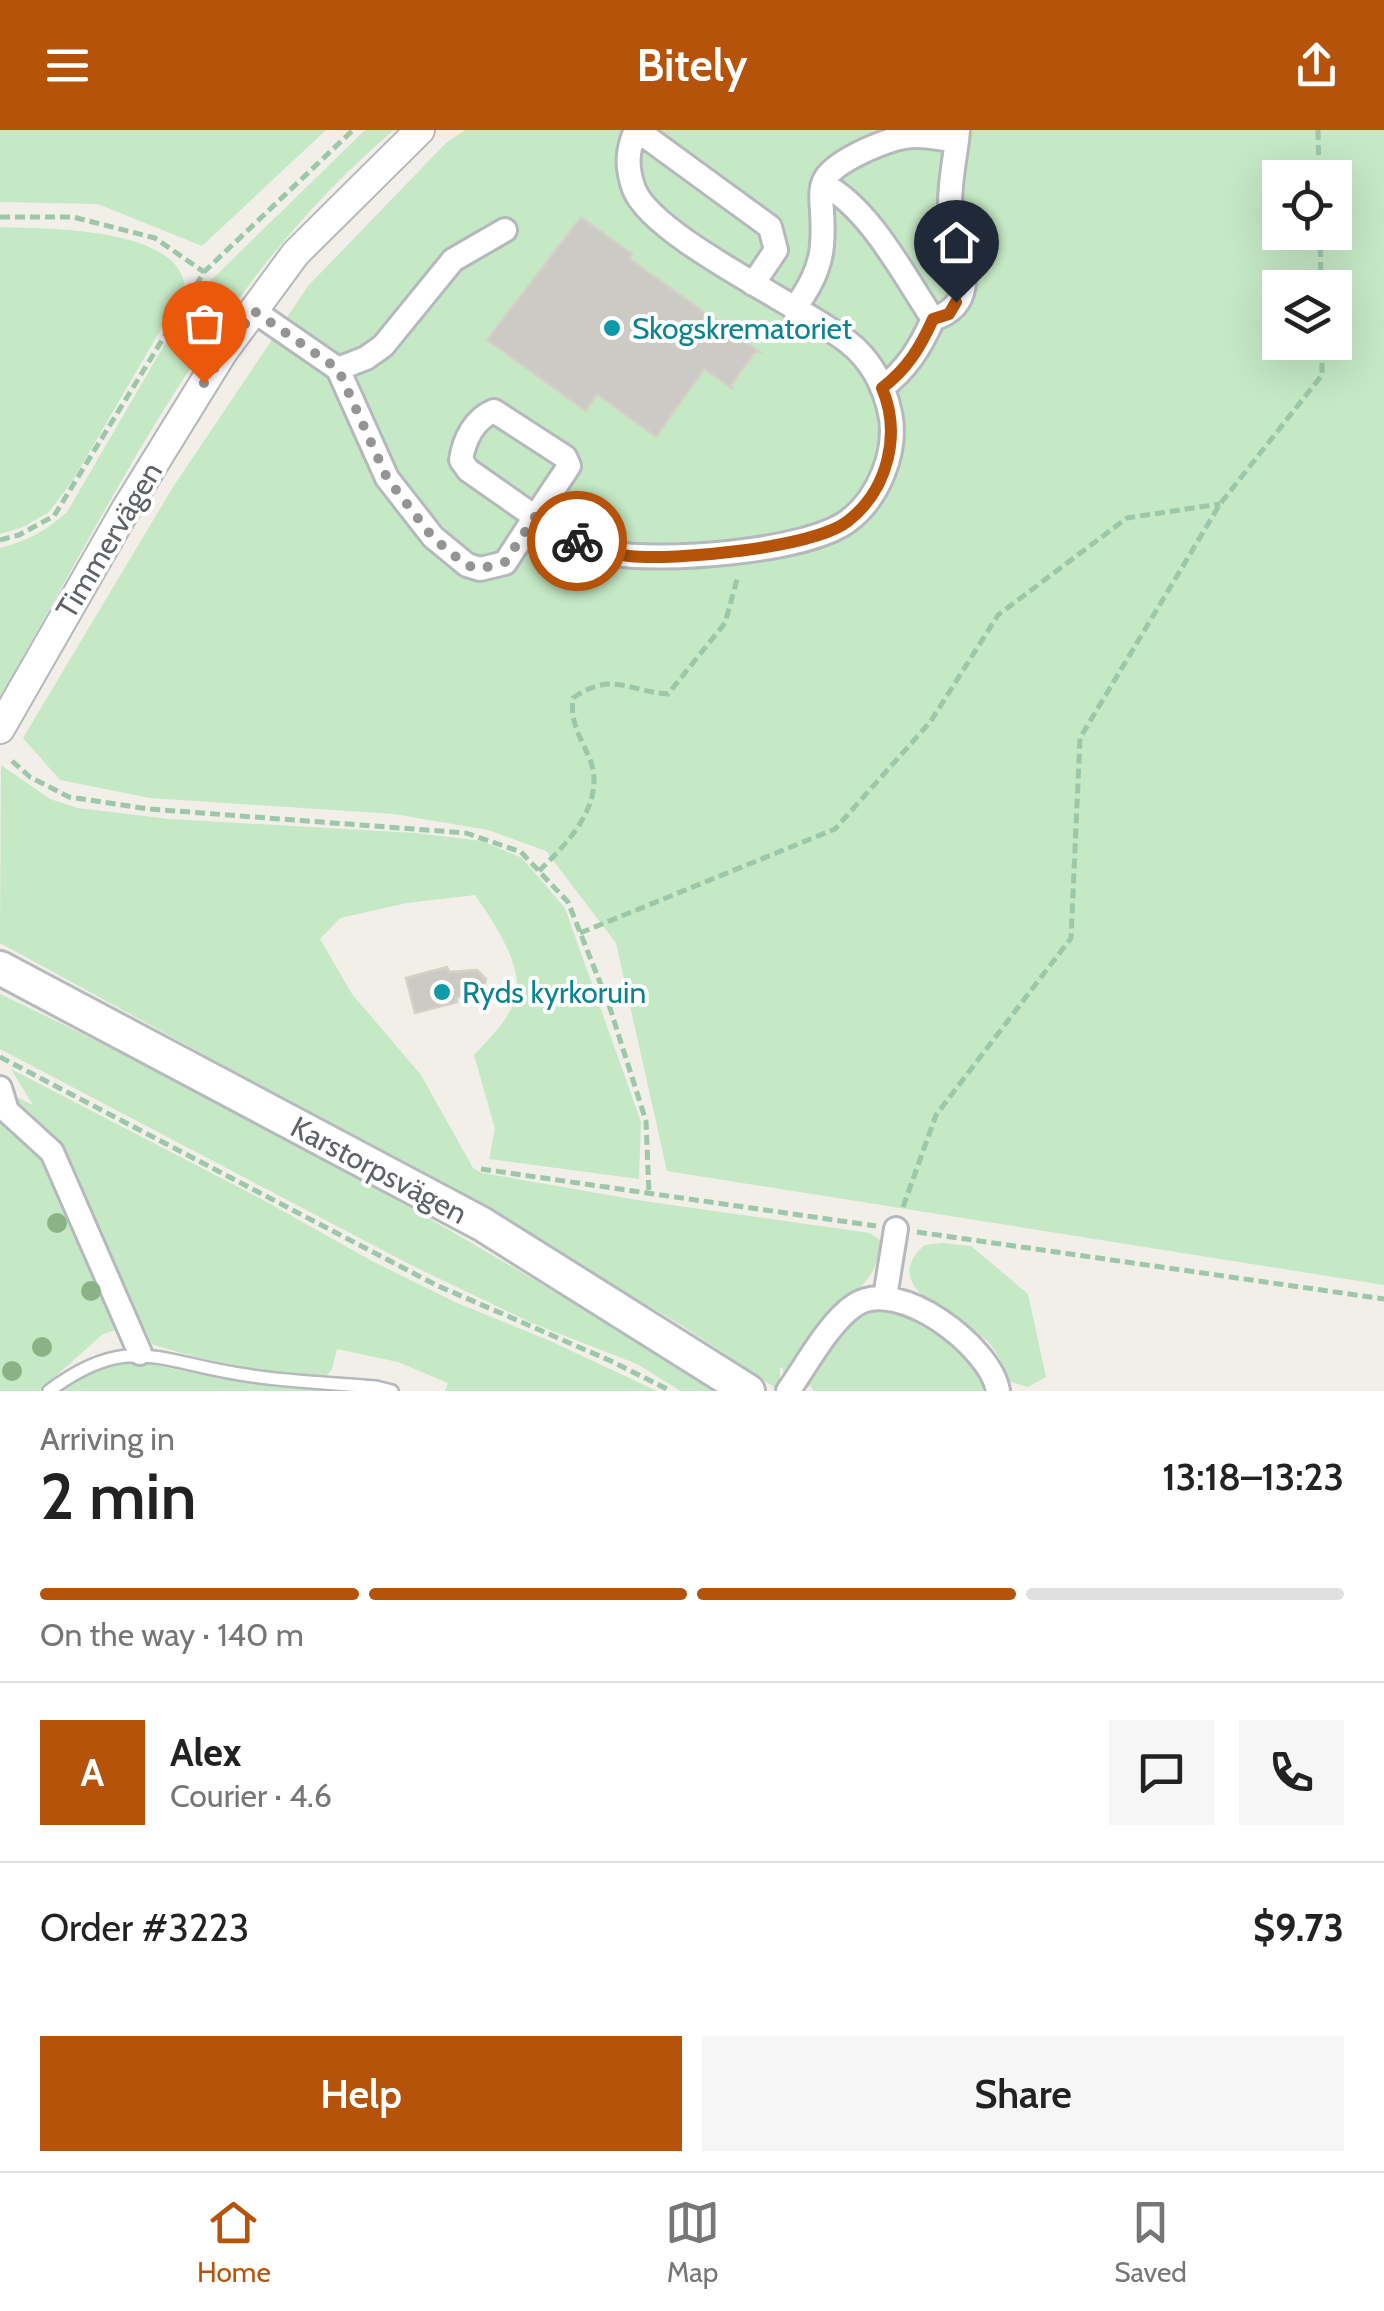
<!DOCTYPE html>
<html lang="en">
<head>
<meta charset="utf-8">
<style>
  body { margin:0; font-family:Cabin,sans-serif; background:#f6f6f6; color:#222; height:100vh; display:flex; flex-direction:column; font-size:38px; white-space:nowrap }
  * { box-sizing:border-box; margin:0 }
  p { font-size:32px; color:#767676 }
  .icon { flex:none; width:55px; height:55px; fill:none; stroke:currentColor; stroke-width:2; stroke-linecap:round; stroke-linejoin:round }
  .map { position:relative; height:1261px; overflow:hidden }
  .panel { display:flex; flex-direction:column; background:#fff; flex:1 }
  .panel>* { flex:none }
  .fabs { position:absolute; left:1262px; top:30px; display:grid; gap:20px }
  .fabs a { display:grid; place-items:center; width:90px; height:90px; border-radius:0px; background:#fff; box-shadow:0 10px 40px #0002; font-size:50px }
  .pin { position:absolute; display:grid; place-items:center; width:85px; height:85px; color:#fff; margin:-102px -42px; border-radius:50% 50% 50% 0; rotate:-45deg; box-shadow:0 0 10px #0007 }
  .pin .icon { rotate:45deg }
  .courier { position:absolute; display:grid; place-items:center; width:100px; height:100px; margin:-50px; border:8px solid #b45309; border-radius:50%; background:#fff; color:#222; box-shadow:0 2px 12px #0007 }
  .head em { font-style:normal; font-weight:600 }
  .head div { display:flex; flex-direction:column-reverse }
  .head { display:flex; align-items:center; justify-content:space-between; height:170px; padding:0 40px }
  h1 { font-size:65px; font-weight:600; line-height:75px }
  .bar { display:grid; grid-template-columns:repeat(4,1fr); gap:15px 10px; align-content:center; height:120px; padding:0 40px }
  .bar i { height:12px; border-radius:8px; background:#e0e0e0 }
  .bar .active { background:#b45309 }
  .bar p { grid-column:span 4 }
  .line { display:flex; align-items:center; gap:25px; padding:0 40px; border-top:2px solid #e0e0e0 }
  .line div { flex:1 }
  .round { display:grid; place-items:center; flex:none; width:105px; height:105px; border-radius:0px; background:#f6f6f6 }
  .button { display:flex; gap:20px; margin-top:auto; padding:20px 40px }
  .button a { flex:1; height:115px; border-radius:0px; background:#b45309; color:#fff; font-size:40px; font-weight:600; line-height:115px; text-align:center }
  .button a+a { background:#f6f6f6; color:#222 }
  header { display:flex; justify-content:space-between; align-items:center; height:130px; padding:0 40px; background:#b45309; color:#fff; font-size:45px; font-weight:600 }
  .tab-bar { display:flex; justify-content:space-around; align-items:center; height:140px; border-top:2px solid #e0e0e0; background:#fff; font-size:28px; color:#767676 }
  .tab-bar a { display:grid; justify-items:center; gap:5px }
  .tab-bar .active { color:#b45309 }
  .map>svg:first-child { display:block }
  .green { fill:#c5e8c5; fill-rule:evenodd }
  .building { fill:#cccac5; stroke:#d6d1c6; stroke-width:2.5 }
  .lines { fill:none; stroke-linecap:round; stroke-linejoin:round }
  .service-casing { stroke:#b5b8bc; stroke-width:16 }
  .minor-casing { stroke:#b5b8bc; stroke-width:28 }
  .tertiary-casing { stroke:#b5b8bc; stroke-width:32 }
  .secondary-casing { stroke:#b6babf; stroke-width:38 }
  .path { stroke:#9cc7a9; stroke-width:5; stroke-dasharray:10 5; stroke-linecap:butt }
  .service { stroke:#fff; stroke-width:11 }
  .minor { stroke:#fff; stroke-width:22 }
  .tertiary { stroke:#fff; stroke-width:28 }
  .secondary { stroke:#fff; stroke-width:32 }
  .tree { fill:#89b387 }
  .done { stroke:#929495; stroke-width:10; stroke-dasharray:0 18 }
  .route { stroke:#b45309; stroke-width:12 }
  .culture-dot { fill:#0f9aa8; stroke:#fff; stroke-width:4 }
  .labels { text-anchor:middle; dominant-baseline:central; stroke-width:8; stroke-linejoin:round; paint-order:stroke }
  .culture-label { font-size:30px; fill:#0d838f; stroke:#fff; text-anchor:start }
  .street-label { font-size:30px; fill:#5f6368; stroke:#fff }
</style>
</head>
<body>
<header><svg class="icon" aria-label="menu" viewBox="0 0 24 24"><path d="M4 6h16M4 12h16M4 18h16"/></svg>Bitely<svg class="icon" aria-label="share" viewBox="0 0 24 24"><path d="M12 15V3M7 8l5-5 5 5M5 13v7h14v-7"/></svg></header>
<div class="map">
<svg width="1384" height="1261" viewBox="0 0 1384 1261">
  <rect width="100%" height="100%" fill="#f1efe8"/>
  <path class="green" d="M 0,0 L 326,0 L 202,116 L 98,74 L 0,72 Z
    M 365,0 L 394,0 C 215,151 114,368 0,568 L 0,418 C 27,411 46,401 67,382 L 170,205 L 200,161 Z
    M 465,0 L 1384,0 L 1384,1155 L 667,1041 L 616,813 L 546,721 L 488,700 L 394,684 L 150,668 L 60,650 L 23,608 L 173,357 L 308,156 L 446,13 ZM 1280,48 L 1335,48 L 1335,102 L 1280,102 ZM 1280,158 L 1335,158 L 1335,212 L 1280,212 Z
    M 0,97 C 45,99 180,96 185,158 L 73,350 L 49,382 L 23,397 L 0,404 Z
    M 1,635 L 50,669 L 78,678 L 169,689 L 416,703 L 482,711 L 522,728 L 565,778 L 641,992 L 639,1049 L 489,1029 L 495,999 L 474,925 C 490,908 516,883 517,859 C 518,826 492,790 475,765 L 407,773 L 340,788 L 320,809 L 352,864 L 421,945 L 473,1038 L 482,1043 L 643,1071 L 870,1103 L 881,1111 C 875,1158 856,1155 828,1186 C 809,1206 796,1230 783,1253 L 783,1238 L 780,1238 L 780,1261 L 684,1197 L 470,1070 L 0,813 Z
    M 0,864 C 247,981 484,1114 714,1261 L 681,1261 L 637,1234 L 532,1193 L 411,1135 L 0,919 Z
    M 11,939 L 265,1071 L 372,1131 L 455,1172 L 548,1210 L 657,1261 L 445,1261 L 448,1253 L 398,1232 L 337,1219 L 332,1239 L 326,1246 C 265,1243 210,1233 152,1214 L 141,1192 L 103,1204 L 39,1261 L 0,1261 L 0,959 L 33,975 Z
    M 942,1113 L 971,1116 L 1028,1164 L 1046,1247 L 1028,1257 L 1008,1251 C 1004,1236 997,1220 985,1209 C 956,1186 876,1156 925,1115 Z
    M 862,1178 L 894,1180 L 952,1214 L 974,1231 L 985,1250 L 984,1261 L 813,1261 L 811,1256 L 800,1260 L 831,1211 Z
    M 140,1232 L 222,1249 L 336,1261 L 61,1261 L 97,1237 Z"/>
  <path class="building" d="M 581,87 L 632,124 L 629,128 L 644,139 L 760,222 L 755,222 L 731,255 L 733,259 L 704,239 L 656,307 L 597,264 L 586,281 L 487,210 Z
    M 447,837 L 449,842 L 477,840 L 486,849 L 485,854 L 472,864 L 456,868 L 457,872 L 415,883 L 406,848 Z"/>
  <g class="lines">
    <defs>
      <path id="service" d="M 49,1261 C 129,1201 160,1233 246,1245 C 289,1252 333,1253 376,1257 L 392,1261"/>
      <path id="minor" d="M 637,0 L 770,97 L 776,120 L 753,154
        M 823,54 C 869,77 905,147 933,189 C 920,218 907,239 882,258
        M 794,179 C 808,160 820,140 822,115 C 827,60 802,50 866,20 C 906,2 915,4 957,11 L 958,0
        M 254,181 L 338,239 L 387,348 L 433,407 L 467,435 L 480,439 L 505,433 L 535,387 C 558,401 583,417 610,423 C 660,433 807,422 848,391 C 879,368 898,320 890,283 C 884,255 871,230 848,212 C 803,176 653,108 634,59 C 626,37 627,20 636,0
        M 933,189 C 990,170 951,114 950,74 C 950,53 954,32 957,11
        M 338,239 L 366,228 L 383,216 L 453,130 L 505,100
        M 494,281 L 565,327 L 569,336 L 535,387 L 468,340 L 461,330 C 464,310 474,289 494,281 Z
        M 0,958 L 7,981 L 52,1022 L 140,1223
        M 885,1167 L 896,1099
        M 788,1261 C 806,1236 829,1192 855,1175 C 898,1146 991,1217 998,1261"/>
      <path id="tertiary" d="M 0,599 L 126,379 L 223,222 L 296,123 L 420,0"/>
      <path id="secondary" d="M 0,838 L 482,1094 L 748,1261"/>
    </defs>
    <use href="#service" class="service-casing"/>
    <use href="#minor" class="minor-casing"/>
    <use href="#tertiary" class="tertiary-casing"/>
    <use href="#secondary" class="secondary-casing"/>
    <path class="path" d="M 1318,0 L 1319,48
      M 0,87 L 73,87 L 155,108 L 204,142
      M 1320,102 L 1321,158
      M 0,410 L 19,405 L 54,386 L 204,142 L 353,0
      M 12,631 L 30,647 L 69,667 L 149,679 L 466,703 L 521,722 L 568,772 L 609,875 L 646,991 L 649,1063
      M 539,741 C 569,712 608,671 589,627 C 580,606 570,593 573,568 C 612,541 628,561 668,564 L 725,493 L 738,446
      M 580,803 L 835,699 L 931,591 L 998,485 L 1127,388 L 1220,374
      M 0,927 L 436,1155 L 611,1231 L 671,1261
      M 481,1039 L 876,1096
      M 903,1077 L 936,985 L 1071,808 L 1080,608 L 1220,374 L 1322,245 L 1322,212
      M 917,1102 L 1384,1169"/>
    <use href="#service" class="service"/>
    <use href="#minor" class="minor"/>
    <use href="#tertiary" class="tertiary"/>
    <use href="#secondary" class="secondary"/>
  </g>
  <g class="tree">
    <circle cx="57" cy="1093" r="10"/>
    <circle cx="91" cy="1161" r="10"/>
    <circle cx="42" cy="1217" r="10"/>
    <circle cx="12" cy="1241" r="10"/>
  </g>
  <g class="lines">
    <path class="done" d="M 204,253 L 254,181 L 338,239 L 387,348 L 433,408 L 466,435 L 480,439 L 505,432 L 535,387 L 577,411"/>
    <path class="route" d="M 577,411 C 593,418 610,424 629,426 C 673,431 814,418 848,391 C 889,359 901,303 882,258 C 907,239 920,218 933,189 L 949,184 L 956,172"/>
  </g>
  <g class="culture-dot">
    <circle cx="612" cy="198" r="10"/>
    <circle cx="442" cy="862" r="10"/>
  </g>
  <g class="labels">
    <g class="culture-label">
      <text x="632" y="198">Skogskrematoriet</text>
      <text x="462" y="862">Ryds kyrkoruin</text>
    </g>
    <g class="street-label">
      <text transform="translate(109 410) rotate(-59)">Timmervägen</text>
      <text transform="translate(379 1040) rotate(28)">Karstorpsvägen</text>
    </g>
  </g>
</svg>
<div class="fabs">
<a><svg class="icon" aria-label="locate" viewBox="0 0 24 24"><circle cx="12" cy="12" r="6"/><path d="M12 2v4M12 18v4M2 12h4M18 12h4"/></svg></a>
<a><svg class="icon" aria-label="layers" viewBox="0 0 24 24"><path d="M12 4l9 5-9 5-9-5zM3 14l9 5 9-5"/></svg></a>
</div>
<div class="pin" style="left:204px;top:253px;background:#ea580c"><svg class="icon" aria-label="bag" viewBox="0 0 24 24"><path d="M5 8h14l-1 12H6zM9 8a3 3 0 0 1 6 0"/></svg></div>
<div class="pin" style="left:956px;top:172px;background:#1f2937"><svg class="icon" aria-label="home" viewBox="0 0 24 24"><path d="M3 11l9-7 9 7M6 9v11h12V9"/></svg></div>
<div class="courier" style="left:577px;top:411px"><svg class="icon" aria-label="bike" viewBox="0 0 24 24"><circle cx="6" cy="16" r="4"/><circle cx="18" cy="16" r="4"/><path d="M6 16l4-8h5l3 8M10 8l3 8H6M13 5h3"/></svg></div>
</div>
<section class="panel">
<div class="head"><div><h1>2 min</h1><p>Arriving in</p></div><em>13:18–13:23</em></div>
<div class="bar"><i class="active"></i><i class="active"></i><i class="active"></i><i></i><p>On the way · 140 m</p></div>
<div class="line" style="height:180px"><b class="round" style="background:#b45309;color:#fff">A</b><div><b>Alex</b><p>Courier · 4.6</p></div><a class="round"><svg class="icon" aria-label="chat" viewBox="0 0 24 24"><path d="M4 5h16v11H9l-5 4z"/></svg></a><a class="round"><svg class="icon" aria-label="phone" viewBox="0 0 24 24"><path d="M5 4h4l2 5-3 2q2 4 5 5l2-3 5 2v4C11 20 4 13 5 4z"/></svg></a></div>
<div class="line" style="height:130px"><div>Order #3223</div><b>$9.73</b></div>
<div class="button"><a>Help</a><a>Share</a></div>
</section>
<nav class="tab-bar">
<a class="active"><svg class="icon" aria-label="home" viewBox="0 0 24 24"><path d="M3 11l9-7 9 7M6 9v11h12V9"/></svg>Home</a>
<a><svg class="icon" aria-label="map" viewBox="0 0 24 24"><path d="M3 6l6-2 6 2 6-2v14l-6 2-6-2-6 2zM9 4v14M15 6v14"/></svg>Map</a>
<a><svg class="icon" aria-label="saved" viewBox="0 0 24 24"><path d="M7 4h10v16l-5-4-5 4z"/></svg>Saved</a>
</nav>
</body>
</html>
